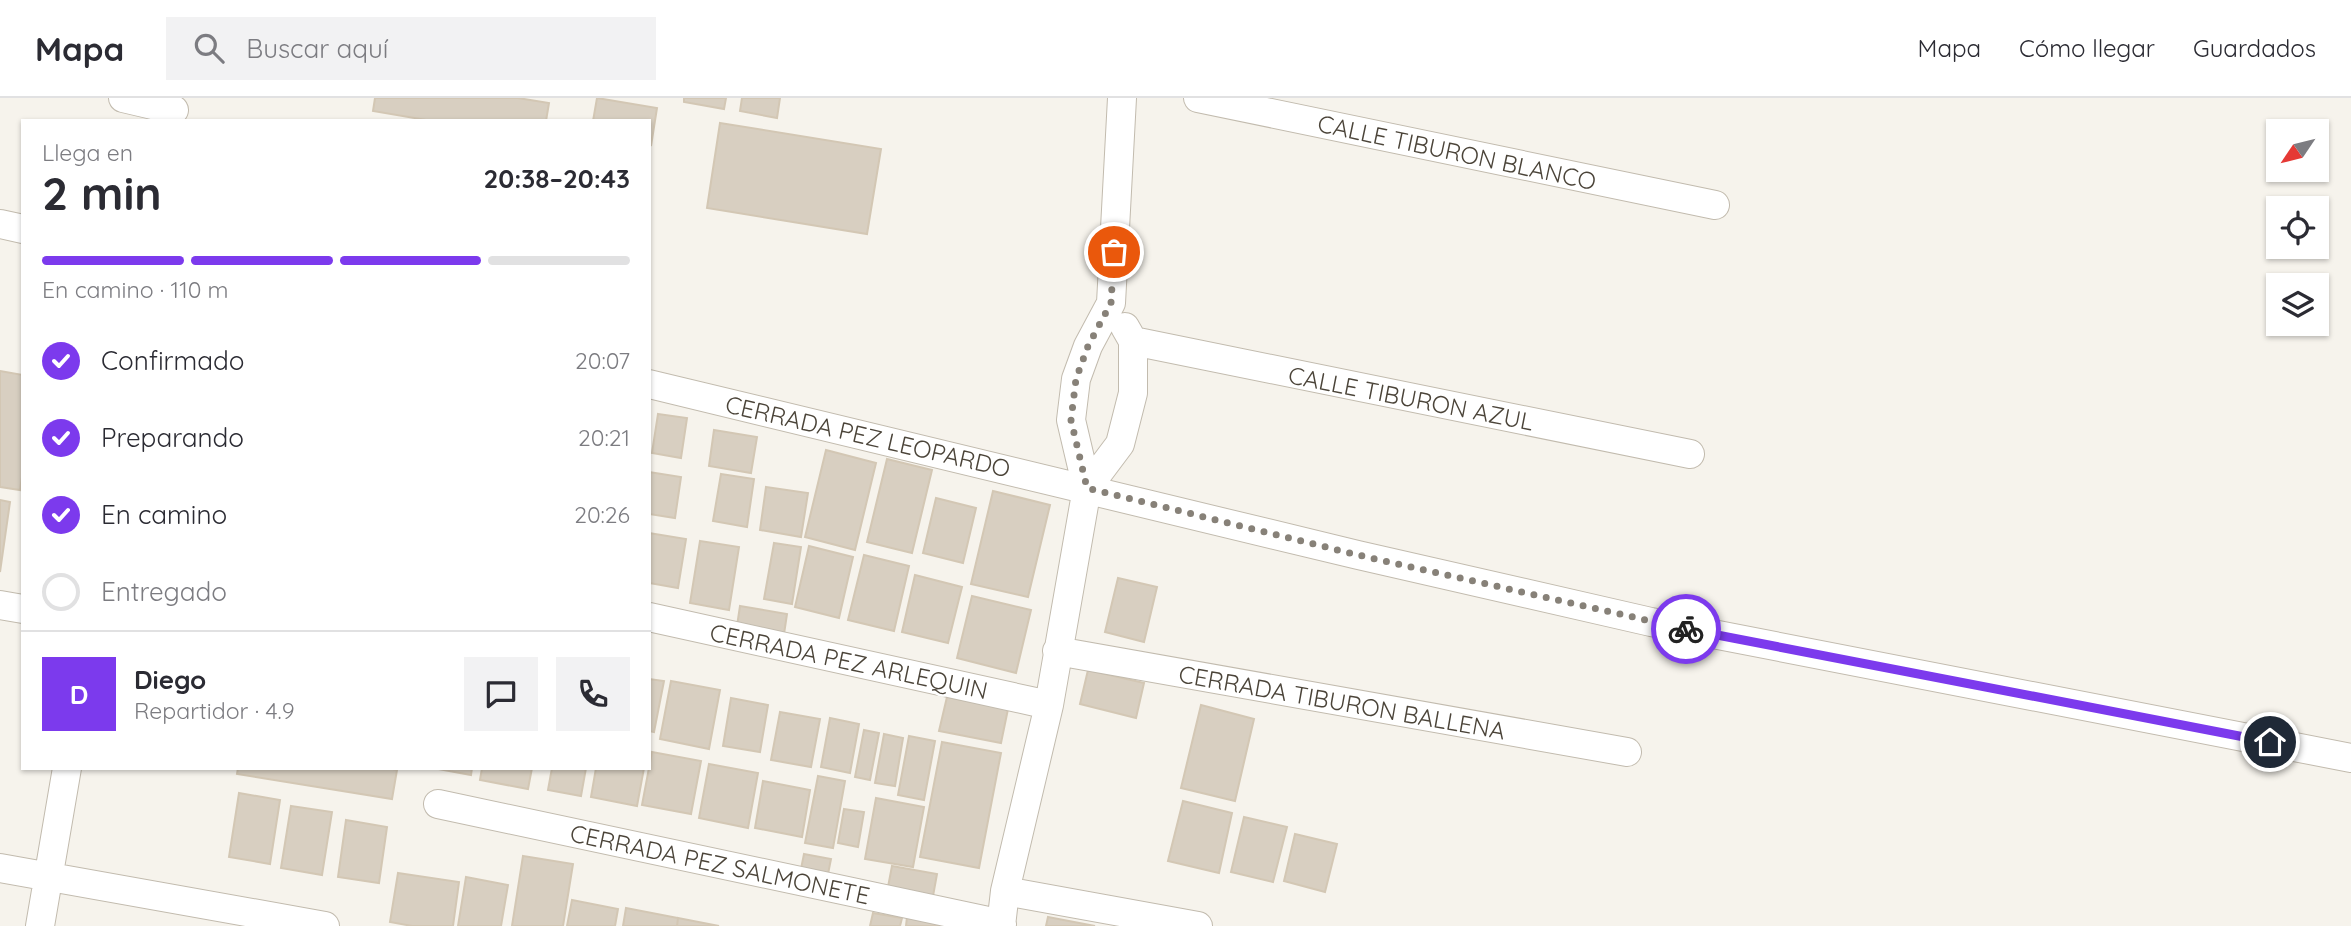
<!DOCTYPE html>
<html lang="es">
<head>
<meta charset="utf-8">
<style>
  body { margin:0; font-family:Quicksand,sans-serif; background:#f2f2f3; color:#2b2b33; height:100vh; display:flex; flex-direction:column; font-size:26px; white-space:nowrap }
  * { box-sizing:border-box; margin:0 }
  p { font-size:23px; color:#7c7c81 }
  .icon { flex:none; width:38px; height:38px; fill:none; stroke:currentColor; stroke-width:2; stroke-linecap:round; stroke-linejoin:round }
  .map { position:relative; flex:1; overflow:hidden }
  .panel { position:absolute; left:21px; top:21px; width:630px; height:651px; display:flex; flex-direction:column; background:#fff; border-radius:0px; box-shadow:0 2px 5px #0004 }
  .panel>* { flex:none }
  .needle { width:46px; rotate:235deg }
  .tools { position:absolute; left:2266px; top:21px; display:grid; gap:14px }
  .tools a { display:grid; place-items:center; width:63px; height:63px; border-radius:0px; background:#fff; box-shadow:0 2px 5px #0004; font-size:35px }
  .pin { position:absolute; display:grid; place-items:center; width:60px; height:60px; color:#fff; margin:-30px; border:4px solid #fff; border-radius:50%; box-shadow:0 2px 7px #0007 }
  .courier { position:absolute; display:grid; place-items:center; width:70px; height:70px; margin:-35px; border:5px solid #7c3aed; border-radius:50%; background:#fff; color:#222; box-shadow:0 2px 9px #0007 }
  .summary em { font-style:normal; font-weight:800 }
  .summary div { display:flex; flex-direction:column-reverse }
  .summary { display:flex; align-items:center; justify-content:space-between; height:119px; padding:0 21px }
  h1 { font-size:46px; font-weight:800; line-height:52px }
  .bar { display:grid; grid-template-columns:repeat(4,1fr); gap:10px 7px; align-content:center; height:84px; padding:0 21px }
  .bar i { height:9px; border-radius:5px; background:#e1e1e2 }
  .bar .selected { background:#7c3aed }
  .bar p { grid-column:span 4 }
  .line { display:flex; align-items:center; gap:18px; padding:0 21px; border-top:2px solid #e1e1e2 }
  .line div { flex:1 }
  .round { display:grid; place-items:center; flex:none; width:74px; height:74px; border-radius:0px; background:#f2f2f3 }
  ol { padding:0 21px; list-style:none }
  li { display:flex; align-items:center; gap:21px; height:77px }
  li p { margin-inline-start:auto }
  li .icon { padding:7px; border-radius:50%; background:#7c3aed; color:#fff; stroke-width:4 }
  li:last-child { color:#7c7c81 }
  li i { width:38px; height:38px; border:4px solid #e1e1e2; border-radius:50% }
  header { display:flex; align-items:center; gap:42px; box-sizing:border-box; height:98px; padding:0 35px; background:#fff; border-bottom:2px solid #e1e1e2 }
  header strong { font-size:33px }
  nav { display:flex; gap:38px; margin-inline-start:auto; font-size:24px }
  .search { width:490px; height:63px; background:#f2f2f3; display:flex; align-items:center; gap:18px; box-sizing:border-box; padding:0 24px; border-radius:0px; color:#7c7c81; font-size:26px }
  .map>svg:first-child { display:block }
  .building { fill:#d8cfc1; stroke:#d3c7b4; stroke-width:2 }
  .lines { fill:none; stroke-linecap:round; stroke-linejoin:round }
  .minor-casing { stroke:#c2bbae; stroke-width:30 }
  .minor { stroke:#fff; stroke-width:28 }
  .done { stroke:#878178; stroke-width:7; stroke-dasharray:0 12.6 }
  .route { stroke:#7c3aed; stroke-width:9 }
  .labels { text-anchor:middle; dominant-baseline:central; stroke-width:5; stroke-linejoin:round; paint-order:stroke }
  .street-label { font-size:24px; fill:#4b4439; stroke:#fff }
</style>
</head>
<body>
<header>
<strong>Mapa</strong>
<div class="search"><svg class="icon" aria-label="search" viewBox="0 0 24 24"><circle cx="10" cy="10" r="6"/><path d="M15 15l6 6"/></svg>Buscar aquí</div>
<nav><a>Mapa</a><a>Cómo llegar</a><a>Guardados</a></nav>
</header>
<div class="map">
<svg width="2351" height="828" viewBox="0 0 2351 828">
  <rect width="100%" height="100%" fill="#f6f3ec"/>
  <path class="building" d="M 375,0 L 518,0 L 549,5 L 546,23 L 432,23 L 373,13 Z
    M 597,0 L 657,10 L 651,48 L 649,23 L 593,23 Z
    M 684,0 L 726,0 L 724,11 L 684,4 Z
    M 742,0 L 780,0 L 777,20 L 740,13 Z
    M 720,25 L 881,51 L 867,136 L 707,110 Z
    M 0,273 L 23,277 L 23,373 L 20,392 L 0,389 Z
    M 658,316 L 687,320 L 681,360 L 652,355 Z
    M 714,332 L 757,339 L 751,375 L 709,368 Z
    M 826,352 L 876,365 L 855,452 L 805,439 Z
    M 887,361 L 932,372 L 912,455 L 867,444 Z
    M 649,374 L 681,379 L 675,420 L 649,416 Z
    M 721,376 L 754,381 L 747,429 L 713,423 Z
    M 766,389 L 808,395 L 801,439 L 760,432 Z
    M 993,393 L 1050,407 L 1028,499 L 971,486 Z
    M 936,400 L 976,410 L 963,465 L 923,455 Z
    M 0,402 L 10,404 L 0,474 Z
    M 649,435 L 686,441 L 678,490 L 649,485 Z
    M 700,443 L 739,449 L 729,512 L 690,505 Z
    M 774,445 L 801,449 L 792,506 L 764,501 Z
    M 809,448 L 853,459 L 839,520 L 795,509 Z
    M 864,457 L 909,468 L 894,533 L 848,522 Z
    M 915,477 L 962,489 L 948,545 L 902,534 Z
    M 1118,480 L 1157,489 L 1144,544 L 1105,534 Z
    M 972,498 L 1031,512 L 1016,575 L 957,560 Z
    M 740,508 L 787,516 L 784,536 L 737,528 Z
    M 1088,572 L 1144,585 L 1136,620 L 1080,606 Z
    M 649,581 L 664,583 L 654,634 L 649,633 Z
    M 671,583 L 720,592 L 709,651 L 660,641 Z
    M 947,599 L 1008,611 L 1001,645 L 939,633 Z
    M 731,600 L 768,607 L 760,654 L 723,648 Z
    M 1201,607 L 1254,621 L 1235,703 L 1181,690 Z
    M 780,614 L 820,621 L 811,669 L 771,662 Z
    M 830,620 L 859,626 L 850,675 L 821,669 Z
    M 864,632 L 879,635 L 870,682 L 855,679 Z
    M 884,636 L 903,640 L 895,688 L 875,685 Z
    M 909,638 L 935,643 L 924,702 L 898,697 Z
    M 942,644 L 1001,655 L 979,770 L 920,759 Z
    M 652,654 L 701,663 L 691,716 L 642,707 Z
    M 709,666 L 758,675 L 748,730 L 699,720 Z
    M 238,670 L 389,670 L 397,672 L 392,701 L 237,676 Z
    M 433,670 L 472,670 L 471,677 Z
    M 482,670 L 532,670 L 528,691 L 480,682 Z
    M 552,670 L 586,670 L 581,698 L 548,692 Z
    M 596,670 L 644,670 L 637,708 L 591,699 Z
    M 818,678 L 845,683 L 833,750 L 805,745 Z
    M 763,683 L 810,692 L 802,739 L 755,730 Z
    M 239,695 L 280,702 L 270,766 L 229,759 Z
    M 876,700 L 924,709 L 913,769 L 865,761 Z
    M 1183,703 L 1232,715 L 1219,775 L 1168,763 Z
    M 291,708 L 332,714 L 322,777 L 281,770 Z
    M 844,711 L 864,714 L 858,749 L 838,745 Z
    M 1244,719 L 1287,729 L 1273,784 L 1231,774 Z
    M 346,722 L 387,729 L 379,785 L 338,779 Z
    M 1295,736 L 1337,746 L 1325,794 L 1284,783 Z
    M 804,756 L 831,761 L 827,781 L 800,776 Z
    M 523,758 L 573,766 L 563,828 L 512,828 Z
    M 892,768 L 937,776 L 933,798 L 888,789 Z
    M 398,775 L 459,784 L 453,828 L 412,828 L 390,824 Z
    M 466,779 L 508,787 L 501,828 L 458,828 Z
    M 572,802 L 618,811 L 615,828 L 567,828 Z
    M 626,810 L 678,820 L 677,828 L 623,828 Z
    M 873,815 L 902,820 L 900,828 L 870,828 Z
    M 907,819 L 957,828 L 906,828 Z
    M 1048,819 L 1095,828 L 1046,828 Z
    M 678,820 L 719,828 L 677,828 Z"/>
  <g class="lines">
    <defs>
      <path id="minor" d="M 123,0 L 174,12
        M 1198,0 L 1715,107
        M 0,126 L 23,131
        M 1133,243 L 1690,356
        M 649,286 L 1358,457 L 1651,524 L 2351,660
        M 1087,390 L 1120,346 L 1133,295 L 1133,243 L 1125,229
        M 0,507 L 23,511
        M 649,519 L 1049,607
        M 1057,553 L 1627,654
        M 438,706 L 1002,826
        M 0,770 L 325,828
        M 1005,793 L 1198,828
        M 40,828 L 67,670
        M 1001,828 L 1005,793 L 1049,607 L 1087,390 L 1071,322 L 1076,281 L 1088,248 L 1111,205 L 1122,0"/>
    </defs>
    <use href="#minor" class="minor-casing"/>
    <use href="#minor" class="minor"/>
  </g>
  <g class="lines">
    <path class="done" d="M 1114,154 L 1111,205 L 1088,248 L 1076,281 L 1071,322 L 1087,390 L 1358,457 L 1686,531"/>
    <path class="route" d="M 1686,531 L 2270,644"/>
  </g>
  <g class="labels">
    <g class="street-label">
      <text transform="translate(1457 54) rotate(12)">CALLE TIBURON BLANCO</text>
      <text transform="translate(1411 300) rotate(11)">CALLE TIBURON AZUL</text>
      <text transform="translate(868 338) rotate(13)">CERRADA PEZ LEOPARDO</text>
      <text transform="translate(849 563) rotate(12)">CERRADA PEZ ARLEQUIN</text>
      <text transform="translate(1342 604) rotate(10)">CERRADA TIBURON BALLENA</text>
      <text transform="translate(720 766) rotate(12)">CERRADA PEZ SALMONETE</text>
    </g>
  </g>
</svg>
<div class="tools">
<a><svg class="needle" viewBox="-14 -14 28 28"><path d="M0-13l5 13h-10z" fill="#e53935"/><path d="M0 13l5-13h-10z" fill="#7c7c81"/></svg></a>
<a><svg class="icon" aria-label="locate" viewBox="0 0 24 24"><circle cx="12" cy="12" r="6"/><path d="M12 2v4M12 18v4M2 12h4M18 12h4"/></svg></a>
<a><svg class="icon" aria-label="layers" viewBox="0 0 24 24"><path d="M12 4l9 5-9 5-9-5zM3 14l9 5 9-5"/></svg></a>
</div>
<div class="pin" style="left:1114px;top:154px;background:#ea580c"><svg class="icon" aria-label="bag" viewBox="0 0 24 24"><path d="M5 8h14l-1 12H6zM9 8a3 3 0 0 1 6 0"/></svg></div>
<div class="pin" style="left:2270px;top:644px;background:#1f2937"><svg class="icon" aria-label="home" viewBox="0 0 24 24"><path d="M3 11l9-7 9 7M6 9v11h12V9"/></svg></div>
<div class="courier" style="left:1686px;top:531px"><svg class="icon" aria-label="bike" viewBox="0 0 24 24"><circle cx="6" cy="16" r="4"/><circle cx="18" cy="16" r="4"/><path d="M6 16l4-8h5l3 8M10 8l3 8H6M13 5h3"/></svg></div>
<section class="panel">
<div class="summary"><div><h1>2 min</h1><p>Llega en</p></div><em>20:38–20:43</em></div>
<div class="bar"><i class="selected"></i><i class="selected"></i><i class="selected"></i><i></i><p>En camino · 110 m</p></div>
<ol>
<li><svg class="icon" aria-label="check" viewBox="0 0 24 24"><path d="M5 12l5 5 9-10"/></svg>Confirmado<p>20:07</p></li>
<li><svg class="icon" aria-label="check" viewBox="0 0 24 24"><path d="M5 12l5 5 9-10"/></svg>Preparando<p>20:21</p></li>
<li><svg class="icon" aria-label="check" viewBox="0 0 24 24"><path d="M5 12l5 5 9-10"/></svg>En camino<p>20:26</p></li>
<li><i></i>Entregado</li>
</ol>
<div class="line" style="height:126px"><b class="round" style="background:#7c3aed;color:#fff">D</b><div><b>Diego</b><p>Repartidor · 4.9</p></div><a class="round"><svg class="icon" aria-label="chat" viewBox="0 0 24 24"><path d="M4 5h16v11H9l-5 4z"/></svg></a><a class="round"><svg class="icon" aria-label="phone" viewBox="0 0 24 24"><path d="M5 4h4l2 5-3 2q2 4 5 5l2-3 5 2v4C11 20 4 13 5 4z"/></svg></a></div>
</section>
</div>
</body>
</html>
